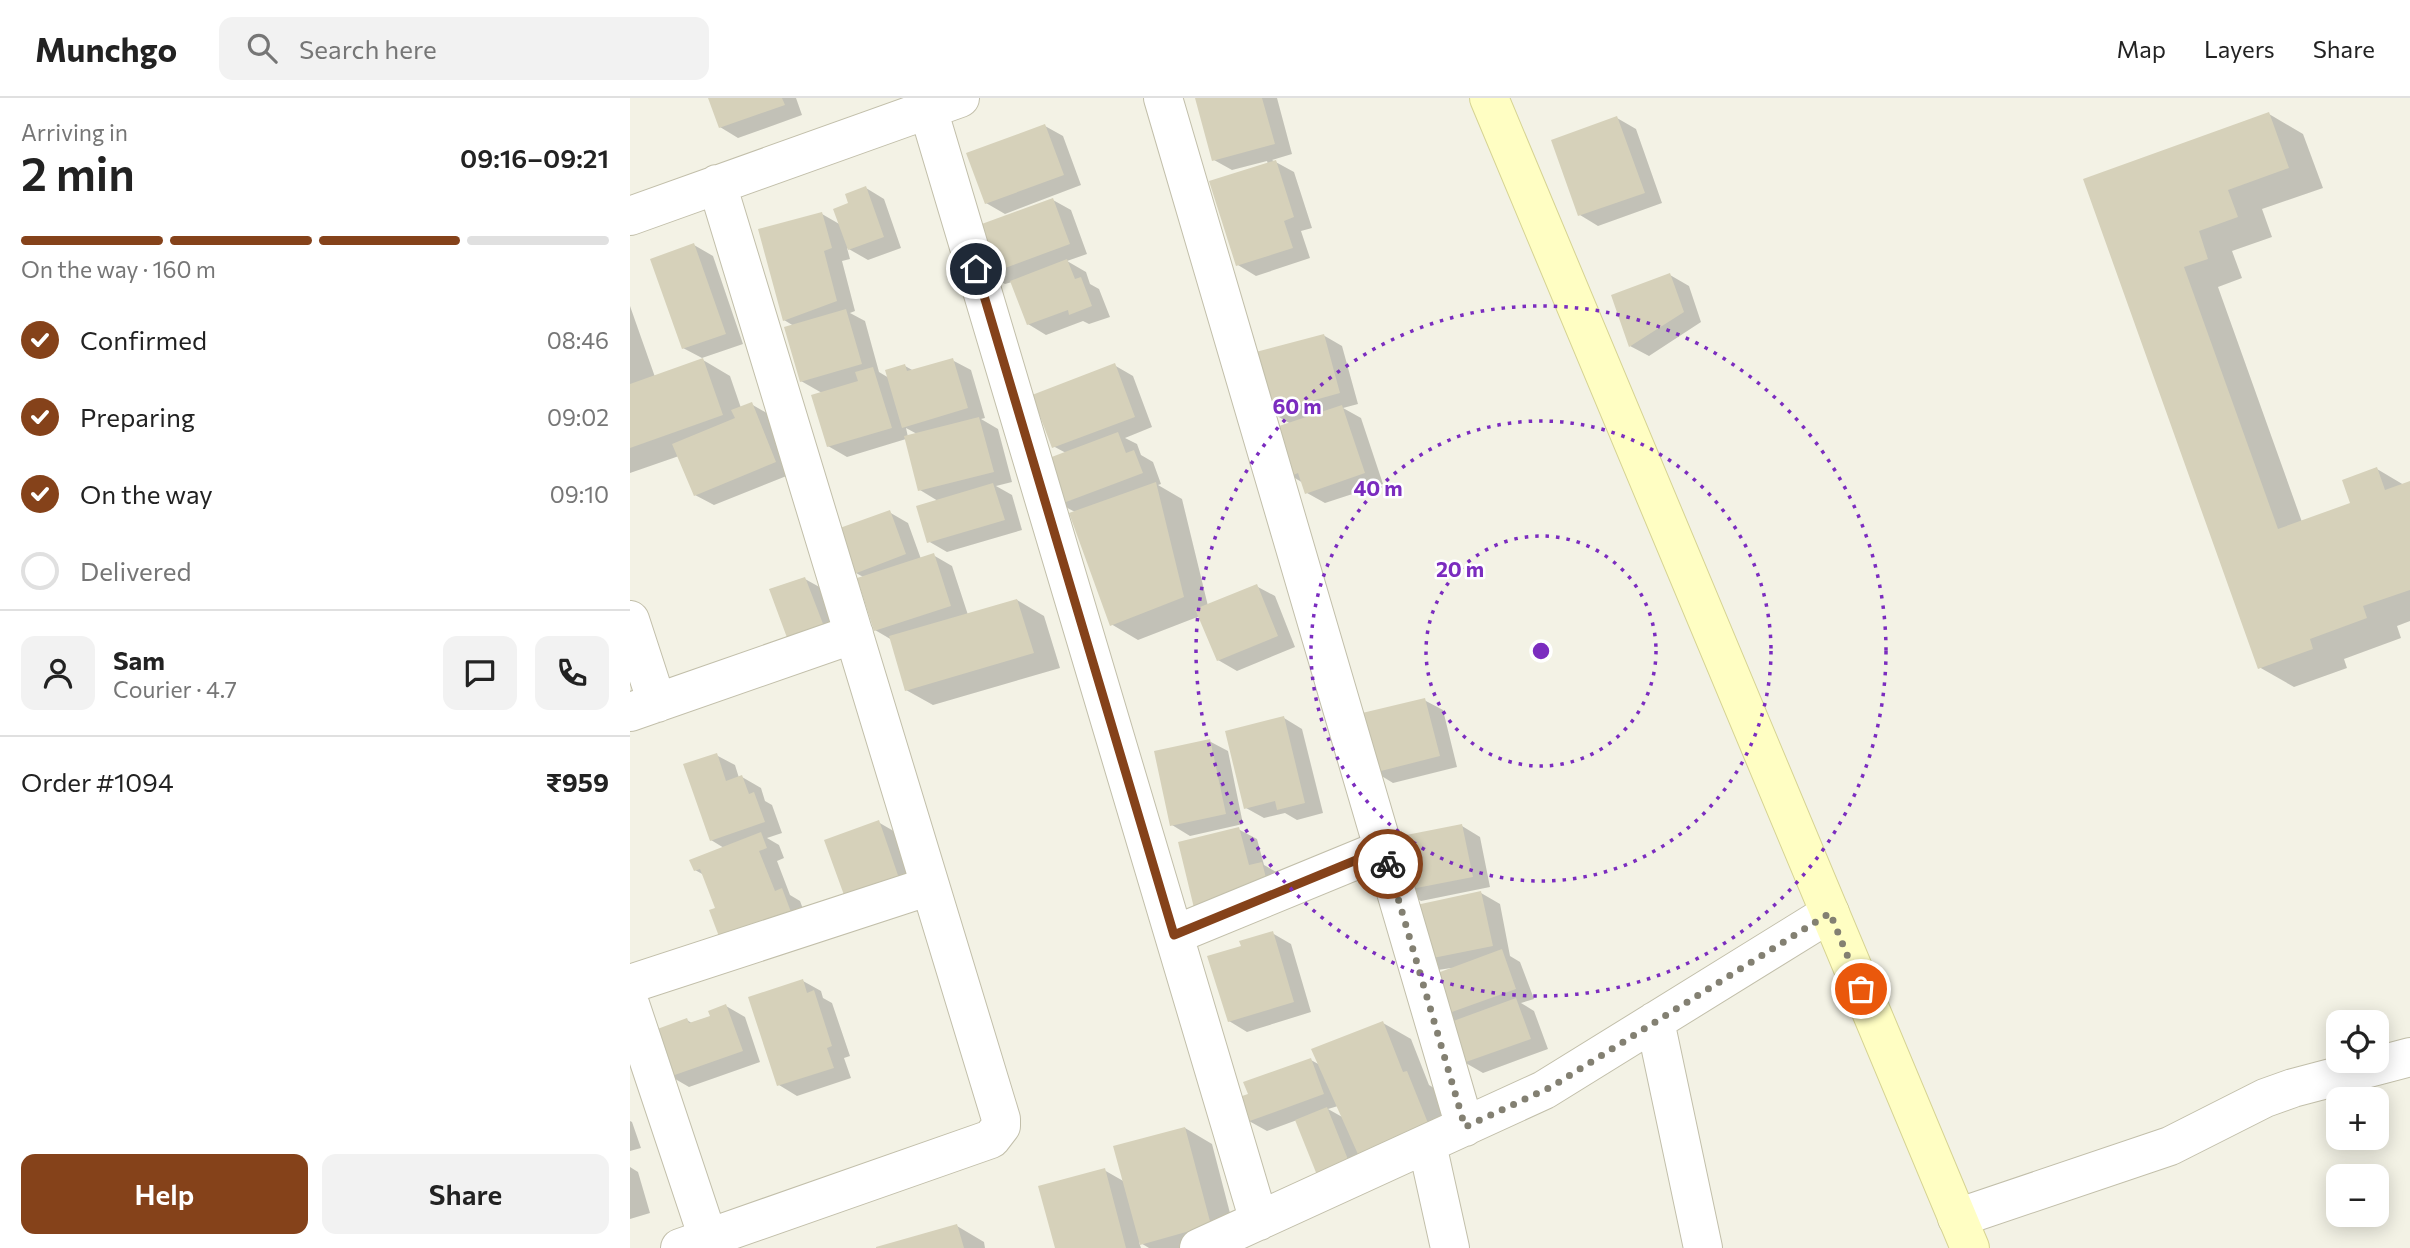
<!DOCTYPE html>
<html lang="en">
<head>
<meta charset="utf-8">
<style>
  body { margin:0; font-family:Commissioner,sans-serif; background:#f2f2f2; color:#222; height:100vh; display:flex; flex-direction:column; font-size:26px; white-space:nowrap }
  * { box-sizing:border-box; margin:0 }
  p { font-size:23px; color:#767676 }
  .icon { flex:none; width:38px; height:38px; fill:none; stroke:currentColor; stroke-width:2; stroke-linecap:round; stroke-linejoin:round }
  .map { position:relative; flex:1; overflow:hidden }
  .side { display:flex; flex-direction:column; background:#fff; width:630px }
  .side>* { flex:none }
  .tools { position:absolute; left:1696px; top:912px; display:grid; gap:14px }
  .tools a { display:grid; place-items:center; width:63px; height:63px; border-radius:14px; background:#fff; box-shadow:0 4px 18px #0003; font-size:35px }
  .pin { position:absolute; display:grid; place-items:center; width:60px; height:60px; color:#fff; margin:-30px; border:4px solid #fff; border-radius:50%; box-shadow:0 2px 7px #0007 }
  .courier { position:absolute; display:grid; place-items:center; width:70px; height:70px; margin:-35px; border:5px solid #85421a; border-radius:50%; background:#fff; color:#222; box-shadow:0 2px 9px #0007 }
  .headline em { font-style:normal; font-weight:600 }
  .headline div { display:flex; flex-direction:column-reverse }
  .headline { display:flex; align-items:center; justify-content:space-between; height:119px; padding:0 21px }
  h1 { font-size:46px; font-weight:600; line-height:52px }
  .bar { display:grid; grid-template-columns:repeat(4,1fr); gap:10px 7px; align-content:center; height:84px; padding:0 21px }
  .bar i { height:9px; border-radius:5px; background:#e0e0e0 }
  .bar .active { background:#85421a }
  .bar p { grid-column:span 4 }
  .line { display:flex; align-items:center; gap:18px; padding:0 21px; border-top:2px solid #e0e0e0 }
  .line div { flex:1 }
  .round { display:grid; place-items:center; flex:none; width:74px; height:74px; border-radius:14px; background:#f2f2f2 }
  ol { padding:0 21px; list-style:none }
  li { display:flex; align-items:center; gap:21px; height:77px }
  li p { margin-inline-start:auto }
  li .icon { padding:7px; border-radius:50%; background:#85421a; color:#fff; stroke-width:4 }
  li:last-child { color:#767676 }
  li i { width:38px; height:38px; border:4px solid #e0e0e0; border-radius:50% }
  .action { display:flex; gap:14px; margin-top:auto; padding:14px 21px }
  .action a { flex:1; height:80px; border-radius:14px; background:#85421a; color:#fff; font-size:28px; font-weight:600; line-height:80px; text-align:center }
  .action a+a { background:#f2f2f2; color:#222 }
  header { display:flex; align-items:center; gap:42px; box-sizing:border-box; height:98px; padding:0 35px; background:#fff; border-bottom:2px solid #e0e0e0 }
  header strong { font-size:33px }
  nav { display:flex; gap:38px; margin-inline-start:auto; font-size:24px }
  .search { width:490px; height:63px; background:#f2f2f2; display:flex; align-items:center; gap:18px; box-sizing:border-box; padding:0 24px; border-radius:14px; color:#767676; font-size:26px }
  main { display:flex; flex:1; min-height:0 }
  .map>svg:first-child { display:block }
  .shadow { fill:#0003; fill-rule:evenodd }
  .building { fill:#d6d1ba }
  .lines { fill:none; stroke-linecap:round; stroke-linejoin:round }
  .street-casing { stroke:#c2bfaa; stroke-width:40 }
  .secondary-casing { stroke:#d6d392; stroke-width:40 }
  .street { stroke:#fff; stroke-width:38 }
  .secondary { stroke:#fffec3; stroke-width:38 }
  .done { stroke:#838072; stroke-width:7; stroke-dasharray:0 12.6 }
  .route { stroke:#85421a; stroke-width:9 }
  .ring { fill:none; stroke:#7b2cbf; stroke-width:3.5; stroke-dasharray:3.5 7 }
  .centre { fill:#7b2cbf; stroke:#fff; stroke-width:3.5 }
  .ring-label { font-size:21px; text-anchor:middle; font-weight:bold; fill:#7b2cbf; stroke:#fff; stroke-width:5; stroke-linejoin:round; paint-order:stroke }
</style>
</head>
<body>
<header>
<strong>Munchgo</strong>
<div class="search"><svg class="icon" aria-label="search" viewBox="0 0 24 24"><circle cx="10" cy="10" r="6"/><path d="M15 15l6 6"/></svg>Search here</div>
<nav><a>Map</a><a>Layers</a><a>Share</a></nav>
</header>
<main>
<section class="side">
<div class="headline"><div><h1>2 min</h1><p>Arriving in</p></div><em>09:16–09:21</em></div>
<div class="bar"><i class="active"></i><i class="active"></i><i class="active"></i><i></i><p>On the way · 160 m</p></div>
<ol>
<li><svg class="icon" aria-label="check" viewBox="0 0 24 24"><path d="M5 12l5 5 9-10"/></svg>Confirmed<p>08:46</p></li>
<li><svg class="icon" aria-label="check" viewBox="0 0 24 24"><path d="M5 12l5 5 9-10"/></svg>Preparing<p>09:02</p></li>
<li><svg class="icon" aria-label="check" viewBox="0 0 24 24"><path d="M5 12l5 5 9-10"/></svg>On the way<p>09:10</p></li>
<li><i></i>Delivered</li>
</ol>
<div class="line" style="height:126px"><a class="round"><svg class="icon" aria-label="person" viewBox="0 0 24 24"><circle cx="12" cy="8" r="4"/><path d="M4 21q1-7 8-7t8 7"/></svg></a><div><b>Sam</b><p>Courier · 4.7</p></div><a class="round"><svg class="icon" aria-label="chat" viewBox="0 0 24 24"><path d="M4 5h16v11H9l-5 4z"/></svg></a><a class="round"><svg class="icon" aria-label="phone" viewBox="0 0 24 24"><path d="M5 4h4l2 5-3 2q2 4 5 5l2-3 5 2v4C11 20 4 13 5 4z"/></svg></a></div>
<div class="line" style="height:91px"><div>Order #1094</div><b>₹959</b></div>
<div class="action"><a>Help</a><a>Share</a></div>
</section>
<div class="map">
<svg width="1780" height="1150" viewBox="0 0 1780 1150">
  <rect width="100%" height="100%" fill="#f3f2e5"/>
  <path class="shadow" d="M 80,0 L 166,0 L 172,17 L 108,40 L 90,29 Z
    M 567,0 L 647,0 L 662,56 L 642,62 L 664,74 L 682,130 L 671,133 L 680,160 L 626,178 L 608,167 L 638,66 L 637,63 L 602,72 L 584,62 Z
    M 1639,16 L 1673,36 L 1693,90 L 1632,111 L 1642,139 L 1602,153 L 1612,180 L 1588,189 L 1672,424 L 1722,406 L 1747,371 L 1774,387 L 1780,385 L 1780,523 L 1767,528 L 1771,540 L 1714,561 L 1717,570 L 1664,589 L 1629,569 L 1455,82 Z
    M 987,20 L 1006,31 L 1032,105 L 968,128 L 950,117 Z
    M 415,28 L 433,38 L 451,87 L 375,116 L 356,105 Z
    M 236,90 L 254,101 L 271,150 L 238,162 L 217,150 L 220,161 L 212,163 L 225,213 L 220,215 L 235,223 L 249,274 L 259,280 L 275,268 L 284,273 L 322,262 L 341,272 L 355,320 L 351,321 L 368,331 L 382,384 L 366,388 L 382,397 L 392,432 L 317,454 L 298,443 L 308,403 L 290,392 L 276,341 L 217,359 L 198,348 L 192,295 L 171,283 L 164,228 L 154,222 L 192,116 L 211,127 L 220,106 ZM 276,330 L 287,336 L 278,339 Z
    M 423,102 L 441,112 L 457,156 L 437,163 L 456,174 L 460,186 L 469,191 L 480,219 L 459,226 L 453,223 L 416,237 L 398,226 L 382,184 L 375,186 L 357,176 Z
    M 64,147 L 83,158 L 113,246 L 72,260 L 53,250 Z
    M 1040,177 L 1059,188 L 1071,224 L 1019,258 L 1000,248 Z
    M 0,208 L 25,279 L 73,262 L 100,278 L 111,310 L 121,306 L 140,317 L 164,375 L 84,407 L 65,397 L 49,358 L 0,375 Z
    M 693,237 L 712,248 L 728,306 L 713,310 L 731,320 L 753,386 L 695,405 L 677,395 L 673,385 L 660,377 L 661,326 L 640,314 Z
    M 484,267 L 503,278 L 522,329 L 495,340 L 507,346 L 511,357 L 523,364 L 531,386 L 528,387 L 552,401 L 578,508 L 626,488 L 645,498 L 665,549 L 607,573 L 588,562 L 570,518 L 508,542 L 481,526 L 445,414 L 430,406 L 436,355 L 423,348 Z
    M 259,414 L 278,425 L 291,461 L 303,457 L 322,468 L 338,517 L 387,502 L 414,518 L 430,570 L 303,607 L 276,592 L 262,542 L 245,532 L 235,480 L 226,475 Z
    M 175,481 L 193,491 L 212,542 L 179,554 Z
    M 794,602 L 813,612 L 827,669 L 763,685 L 745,674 Z
    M 654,620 L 672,631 L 693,715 L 667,722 L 655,715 L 634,720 L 616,710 Z
    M 579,643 L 598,653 L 613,726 L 560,738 L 542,727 Z
    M 86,657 L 105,667 L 109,680 L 112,679 L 131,690 L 135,703 L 142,707 L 152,735 L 137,740 L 149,747 L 154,760 L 147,763 L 160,797 L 170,803 L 181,832 L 88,811 L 74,777 L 65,772 L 94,750 L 81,742 Z
    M 248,724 L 267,735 L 289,799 L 219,807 Z
    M 832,728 L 850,739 L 860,789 L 791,803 L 773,792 Z
    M 608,731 L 627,741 L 634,767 L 650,776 L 584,819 Z
    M 851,795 L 870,806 L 880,858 L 890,864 L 904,901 L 891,905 L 904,913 L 918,951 L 853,975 L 834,964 L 810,918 L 821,870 L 808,872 L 790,862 Z
    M 642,835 L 661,846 L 681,914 L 617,934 L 599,923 Z
    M 173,883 L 191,893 L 193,900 L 202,905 L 220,958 L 214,960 L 221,980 L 167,998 L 149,987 Z
    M 96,908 L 115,919 L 130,964 L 59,989 L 40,978 L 57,922 L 63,926 L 82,920 Z
    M 753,925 L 781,941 L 799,987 L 804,990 L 828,1050 L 707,1086 L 667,1022 L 637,1033 L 619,1023 L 681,962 L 690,967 ZM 708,1008 L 714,1020 L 698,1011 Z
    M 0,1023 L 2,1024 L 11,1050 L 0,1053 Z
    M 555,1030 L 582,1046 L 607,1142 L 579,1150 L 519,1150 L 509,1144 L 511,1150 L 427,1150 L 474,1072 L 495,1084 Z
    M 0,1069 L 8,1074 L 20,1115 L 0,1121 Z
    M 327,1128 L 354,1144 L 355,1150 L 250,1150 Z"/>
  <path class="building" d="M 78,0 L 152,0 L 155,7 L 89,30 Z
    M 565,0 L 632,0 L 645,46 L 582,63 Z
    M 1639,14 L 1659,70 L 1598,92 L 1608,119 L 1569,133 L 1578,161 L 1554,169 L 1648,431 L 1720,405 L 1712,382 L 1747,369 L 1755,392 L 1780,383 L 1780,492 L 1733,508 L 1737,520 L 1680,541 L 1683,551 L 1628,571 L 1453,81 Z
    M 987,18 L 1015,95 L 948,118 L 921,42 Z
    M 415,26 L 434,77 L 355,106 L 336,55 Z
    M 646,62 L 664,119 L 654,123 L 663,150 L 606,168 L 579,83 Z
    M 236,88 L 254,139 L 218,152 L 203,111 L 218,105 L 215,96 Z
    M 423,100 L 440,146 L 356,177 L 338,131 Z
    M 192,114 L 202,150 L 194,153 L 207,203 L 153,223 L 128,131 Z
    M 64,145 L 96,236 L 52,251 L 20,161 Z
    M 437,161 L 445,181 L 451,179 L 462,208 L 439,217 L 438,212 L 397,227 L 380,183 Z
    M 1040,175 L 1054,214 L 999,249 L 981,197 Z
    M 216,211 L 232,266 L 170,284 L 154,229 Z
    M 694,236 L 710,295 L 638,315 L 622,255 Z
    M 73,260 L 93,317 L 0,350 L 0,286 Z
    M 323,260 L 338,310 L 272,330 L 255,272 L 275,266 L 277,273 Z
    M 485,265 L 505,319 L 422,350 L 402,297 Z
    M 243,269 L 262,330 L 197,349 L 181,297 L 228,283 L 225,274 Z
    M 122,304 L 146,364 L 64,398 L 42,346 L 105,320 L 101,312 Z
    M 712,307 L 735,375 L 675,396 L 668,375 L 659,379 L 643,330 Z
    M 349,319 L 364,374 L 288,393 L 274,338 Z
    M 488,334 L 496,355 L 504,352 L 513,375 L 428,407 L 411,363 Z
    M 526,384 L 554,499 L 480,528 L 439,415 Z
    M 363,385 L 375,422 L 297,445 L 286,408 Z
    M 260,412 L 276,456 L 224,476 L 207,431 Z
    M 304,455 L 321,508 L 244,533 L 227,480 Z
    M 175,479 L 195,531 L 159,545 L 139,491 Z
    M 627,486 L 648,538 L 587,563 L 565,511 Z
    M 387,501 L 404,555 L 275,593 L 259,538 Z
    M 795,600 L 810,658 L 743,675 L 728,616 Z
    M 654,618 L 675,705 L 647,712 L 645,703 L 614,711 L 595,633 Z
    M 580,641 L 596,716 L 540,728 L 524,653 Z
    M 87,655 L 96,683 L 112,677 L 119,696 L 124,694 L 135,724 L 80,743 L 53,666 Z
    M 249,722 L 272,789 L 218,808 L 194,742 Z
    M 832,726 L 843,779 L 771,793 L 761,740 Z
    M 609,729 L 619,767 L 632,764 L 639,792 L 564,810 L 548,744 Z
    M 131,734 L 137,750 L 129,753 L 145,793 L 152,790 L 164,822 L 93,849 L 79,812 L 85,810 L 70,771 L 64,773 L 59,762 Z
    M 851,793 L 863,848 L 788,863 L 777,809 Z
    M 643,833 L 664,904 L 598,924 L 577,858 L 611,848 L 609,843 Z
    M 872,851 L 886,891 L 808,919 L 794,880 Z
    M 173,881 L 177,895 L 184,892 L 202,948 L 197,950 L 204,970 L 147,988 L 118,899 Z
    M 886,900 L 901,941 L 833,965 L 807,929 Z
    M 96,906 L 113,953 L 39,979 L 22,933 L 57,920 L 59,925 L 80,918 L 78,913 Z
    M 753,923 L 773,974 L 777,973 L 802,1035 L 731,1063 L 681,951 Z
    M 681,960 L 694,996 L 617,1024 L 609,999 L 618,996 L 613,984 Z
    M 697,1009 L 719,1064 L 687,1077 L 665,1022 Z
    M 555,1029 L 581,1127 L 510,1147 L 483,1048 Z
    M 475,1070 L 496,1150 L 425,1150 L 408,1088 Z
    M 327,1126 L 334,1150 L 246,1150 L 246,1149 Z"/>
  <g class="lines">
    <defs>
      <path id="street" d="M 533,0 L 835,1029
        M 298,11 L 629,1123
        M 0,118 L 330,0
        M 0,522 L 27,605
        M 0,614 L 224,536
        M 544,837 L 753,751
        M 0,886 L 300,788
        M 0,906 L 78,1140
        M 1025,923 L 1073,1150
        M 797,1046 L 820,1150
        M 1327,1120 L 1540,1048 L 1635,1000 L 1663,990 L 1780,959
        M 50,1150 L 361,1041 L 371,1028 L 371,1021 L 87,86
        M 569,1150 L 914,992 L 1200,815"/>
      <path id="secondary" d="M 859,0 L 1340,1150"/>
    </defs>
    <use href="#street" class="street-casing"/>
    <use href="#secondary" class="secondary-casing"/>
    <use href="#street" class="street"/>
    <use href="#secondary" class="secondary"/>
  </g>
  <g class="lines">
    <path class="done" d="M 758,766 L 835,1029 L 921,989 L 1200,815 L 1231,891"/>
    <path class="route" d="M 346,171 L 544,837 L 753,751 L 758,766"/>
  </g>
  <g class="ring">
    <circle cx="911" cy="553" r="115"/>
    <circle cx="911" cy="553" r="230"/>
    <circle cx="911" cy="553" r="345"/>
  </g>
  <circle cx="911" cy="553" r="10" class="centre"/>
  <g class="ring-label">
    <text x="667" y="316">60 m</text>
    <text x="748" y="398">40 m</text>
    <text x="830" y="479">20 m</text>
  </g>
</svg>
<div class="tools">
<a><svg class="icon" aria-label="locate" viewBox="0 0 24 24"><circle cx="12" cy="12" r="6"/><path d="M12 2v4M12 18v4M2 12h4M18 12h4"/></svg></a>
<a>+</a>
<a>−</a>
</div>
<div class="pin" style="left:1231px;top:891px;background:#ea580c"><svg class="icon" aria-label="bag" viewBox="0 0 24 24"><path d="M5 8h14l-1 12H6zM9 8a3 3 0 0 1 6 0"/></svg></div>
<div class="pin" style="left:346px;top:171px;background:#1f2937"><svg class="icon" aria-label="home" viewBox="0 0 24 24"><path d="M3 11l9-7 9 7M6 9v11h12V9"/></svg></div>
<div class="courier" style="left:758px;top:766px"><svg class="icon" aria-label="bike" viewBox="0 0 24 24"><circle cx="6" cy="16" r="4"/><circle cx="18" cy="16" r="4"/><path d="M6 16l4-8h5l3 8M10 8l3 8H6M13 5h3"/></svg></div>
</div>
</main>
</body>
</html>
